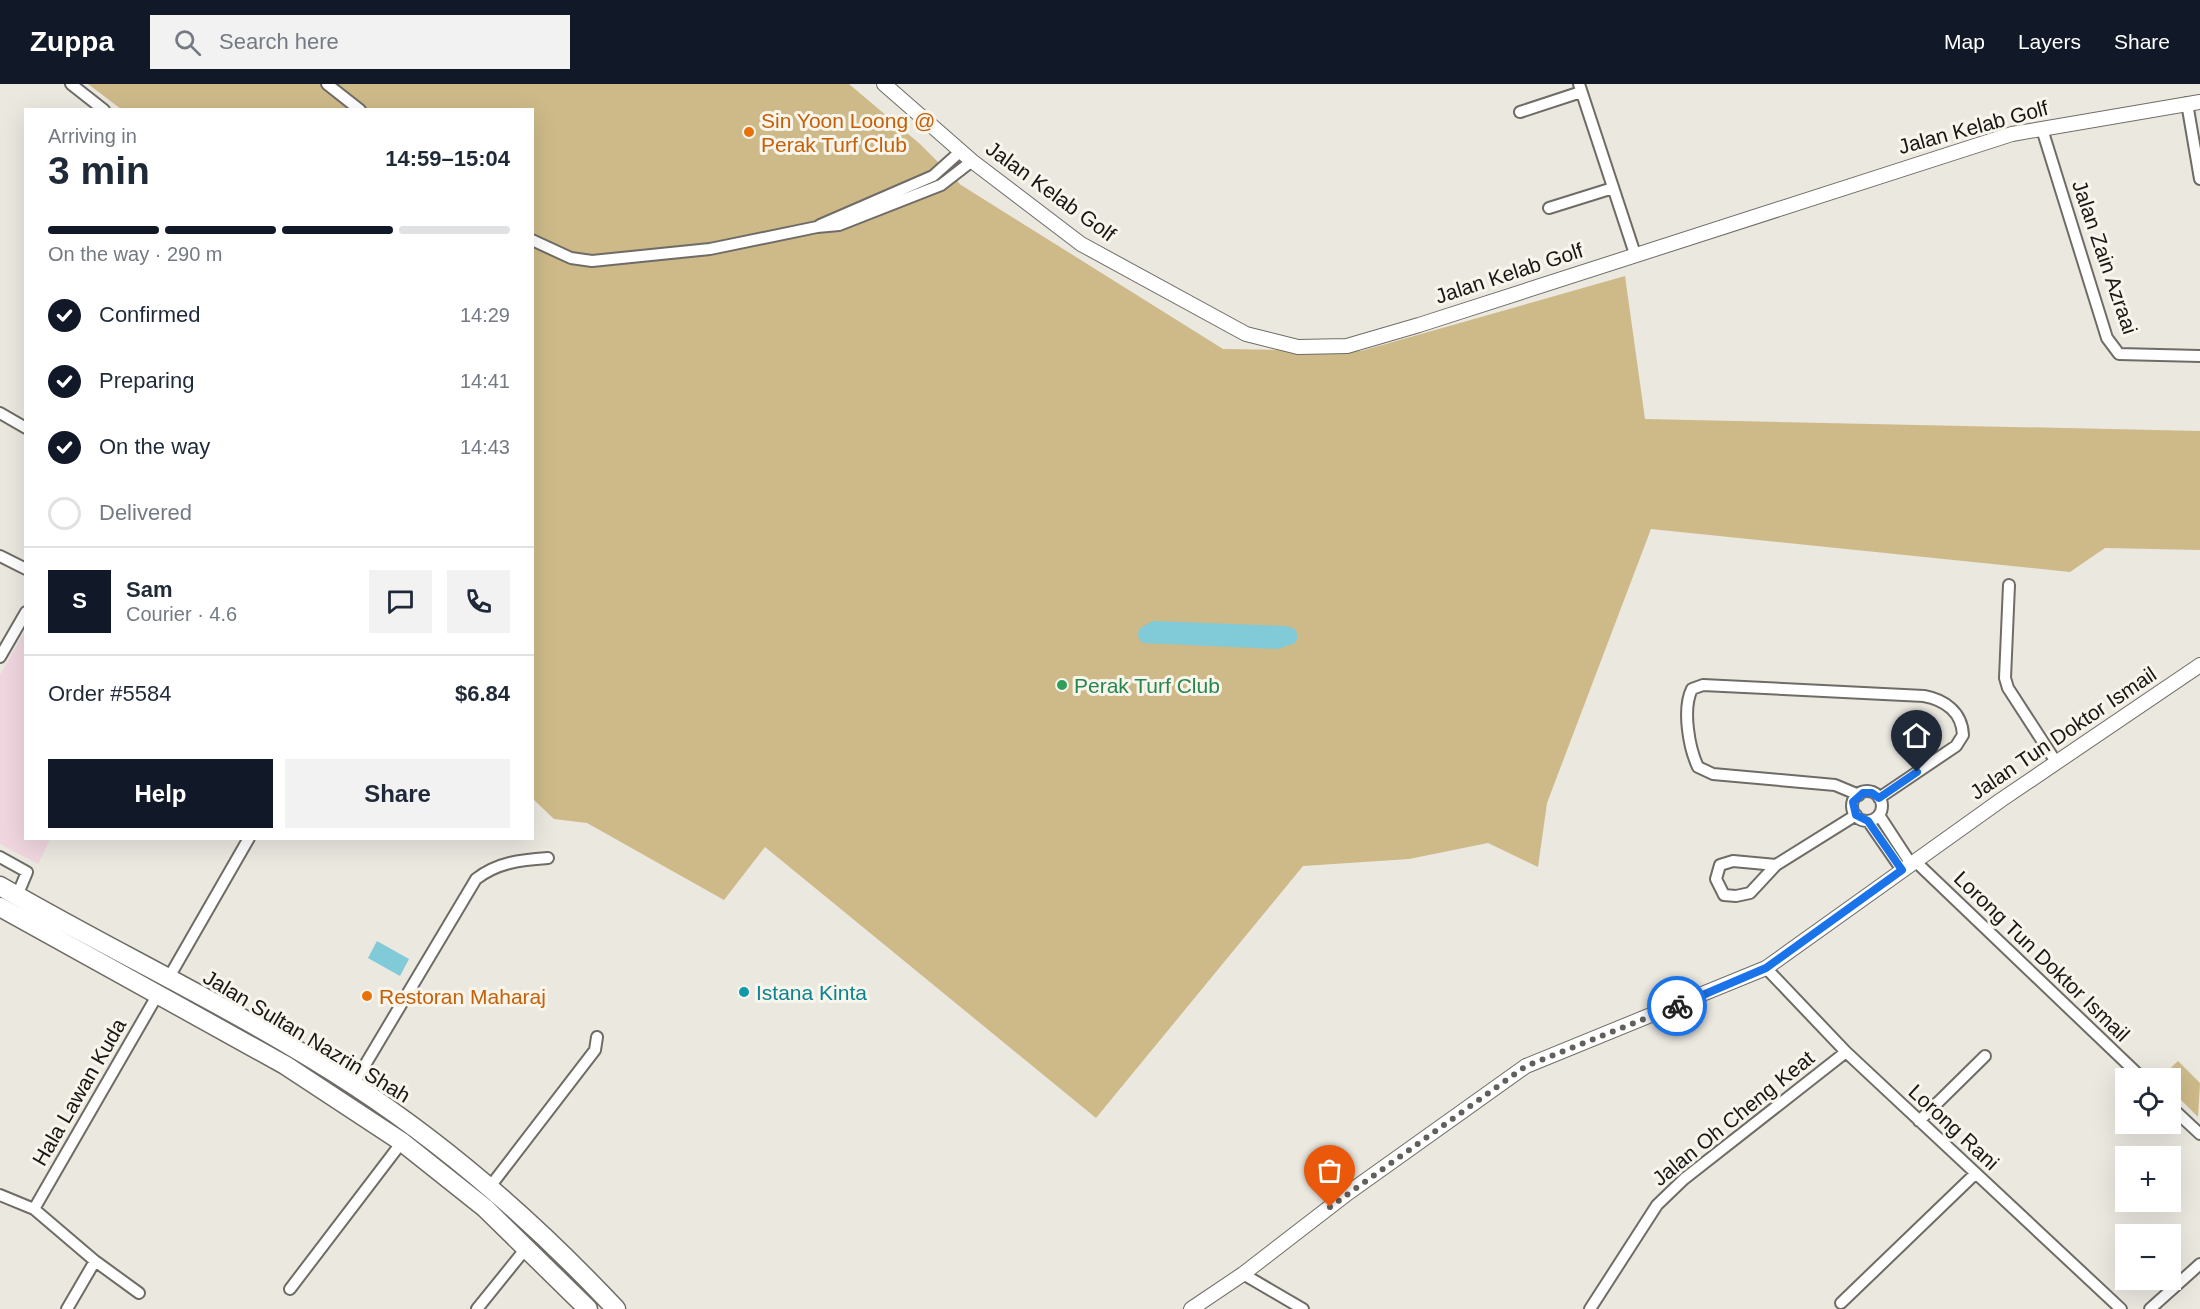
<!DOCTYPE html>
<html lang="en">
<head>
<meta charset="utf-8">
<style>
  body { margin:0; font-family:Helvetica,sans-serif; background:#f2f2f3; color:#1f2937; height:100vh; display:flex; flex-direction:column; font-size:22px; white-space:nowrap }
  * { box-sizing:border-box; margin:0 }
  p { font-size:20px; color:#747a83 }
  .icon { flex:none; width:33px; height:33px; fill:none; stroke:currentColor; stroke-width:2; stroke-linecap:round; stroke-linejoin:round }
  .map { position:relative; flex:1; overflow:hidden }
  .sheet { position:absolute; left:24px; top:24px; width:510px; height:732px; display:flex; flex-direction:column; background:#fff; border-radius:0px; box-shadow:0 6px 24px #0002 }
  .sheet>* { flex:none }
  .buttons { position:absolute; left:2115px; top:984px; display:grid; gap:12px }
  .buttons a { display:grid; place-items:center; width:66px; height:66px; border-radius:0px; background:#fff; box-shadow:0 6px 24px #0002; font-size:30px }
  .pin { position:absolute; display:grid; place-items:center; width:51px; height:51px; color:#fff; margin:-62px -26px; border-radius:50% 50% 50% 0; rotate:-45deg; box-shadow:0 0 6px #0007 }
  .pin .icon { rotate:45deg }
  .courier { position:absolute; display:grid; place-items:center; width:60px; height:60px; margin:-30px; border:4px solid #1a73e8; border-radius:50%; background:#fff; color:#222; box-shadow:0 2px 8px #0007 }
  .head em { font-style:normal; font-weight:600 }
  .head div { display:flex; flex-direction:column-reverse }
  .head { display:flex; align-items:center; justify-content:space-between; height:102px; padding:0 24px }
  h1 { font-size:39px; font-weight:600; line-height:45px }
  .bar { display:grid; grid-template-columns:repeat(4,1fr); gap:9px 6px; align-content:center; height:72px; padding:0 24px }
  .bar i { height:8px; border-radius:4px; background:#e0e1e3 }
  .bar .selected { background:#111827 }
  .bar p { grid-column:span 4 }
  .line { display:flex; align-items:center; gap:15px; padding:0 24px; border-top:2px solid #e0e1e3 }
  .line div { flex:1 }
  .round { display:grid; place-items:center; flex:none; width:63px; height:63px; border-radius:0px; background:#f2f2f3 }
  ol { padding:0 24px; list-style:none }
  li { display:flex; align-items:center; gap:18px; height:66px }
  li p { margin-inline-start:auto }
  li .icon { padding:6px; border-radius:50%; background:#111827; color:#fff; stroke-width:4 }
  li:last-child { color:#747a83 }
  li i { width:33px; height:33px; border:3px solid #e0e1e3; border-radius:50% }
  .action { display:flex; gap:12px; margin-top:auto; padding:12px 24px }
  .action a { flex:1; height:69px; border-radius:0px; background:#111827; color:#fff; font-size:24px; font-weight:600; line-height:69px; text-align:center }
  .action a+a { background:#f2f2f3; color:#1f2937 }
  header { display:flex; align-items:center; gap:36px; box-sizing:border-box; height:84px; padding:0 30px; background:#111827; color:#fff }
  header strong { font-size:28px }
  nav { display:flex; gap:33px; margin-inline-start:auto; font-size:21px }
  .search { width:420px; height:54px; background:#f2f2f3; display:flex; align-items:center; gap:15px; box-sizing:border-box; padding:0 21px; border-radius:0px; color:#747a83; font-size:22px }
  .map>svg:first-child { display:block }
  .commercial { fill:#efd6df }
  .green { fill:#ceba89 }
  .water { fill:#81cad7 }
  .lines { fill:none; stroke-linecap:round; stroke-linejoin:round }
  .street-casing { stroke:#6f6c66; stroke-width:14 }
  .secondary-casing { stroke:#6f6c66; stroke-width:16 }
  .highway-casing { stroke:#6f6c66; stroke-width:21 }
  .street { stroke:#fff; stroke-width:10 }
  .secondary { stroke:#fff; stroke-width:14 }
  .highway { stroke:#fff; stroke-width:18 }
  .done { stroke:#62605c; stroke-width:6; stroke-dasharray:0 10.8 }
  .route { stroke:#1a73e8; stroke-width:8 }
  .food-dot { fill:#e8710a; stroke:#f8f5ed; stroke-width:2 }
  .leisure-dot { fill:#2e9e5b; stroke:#f8f5ed; stroke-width:2 }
  .culture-dot { fill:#0f9aa8; stroke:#f8f5ed; stroke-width:2 }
  .labels { text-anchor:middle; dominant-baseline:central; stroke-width:6; stroke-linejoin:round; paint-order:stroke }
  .food-label { font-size:21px; fill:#c56008; stroke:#f8f5ed; text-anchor:start }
  .street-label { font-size:21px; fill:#181715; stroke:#f8f5ed }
  .leisure-label { font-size:21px; fill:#27864d; stroke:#f8f5ed; text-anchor:start }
  .culture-label { font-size:21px; fill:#0d838f; stroke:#f8f5ed; text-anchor:start }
</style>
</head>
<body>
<header>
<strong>Zuppa</strong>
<div class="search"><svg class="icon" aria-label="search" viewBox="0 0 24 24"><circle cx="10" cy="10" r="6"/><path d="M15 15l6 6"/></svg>Search here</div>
<nav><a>Map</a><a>Layers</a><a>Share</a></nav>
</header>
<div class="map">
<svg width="2200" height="1225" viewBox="0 0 2200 1225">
  <rect width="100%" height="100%" fill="#ebe8e0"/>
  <path class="commercial" d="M 25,547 L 26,754 L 50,755 L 38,780 L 0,760 L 0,591 Z"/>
  <path class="green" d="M 88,0 L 849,0 L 920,60 L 961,101 L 1223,265 L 1361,267 L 1625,192 L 1645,335 L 2200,347 L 2200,466 L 2105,464 L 2070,488 L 1651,445 L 1547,719 L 1538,783 L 1488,759 L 1409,775 L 1303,782 L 1096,1034 L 765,763 L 724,816 L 587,739 L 554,735 L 533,715 L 532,26 L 121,25 Z
    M 2178,977 L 2200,999 L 2198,1033 L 2171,1006 L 2170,994 L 2160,994 Z"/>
  <path class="water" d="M 1153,537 L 1286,542 L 1295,545 L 1298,553 L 1295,559 L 1278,565 L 1142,559 L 1138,552 L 1139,545 Z
    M 377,857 L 409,875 L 400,892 L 368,874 Z"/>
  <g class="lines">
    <defs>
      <path id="street" d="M 71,0 L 104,26
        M 327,0 L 360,26
        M 1579,0 L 1635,170
        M 2187,19 L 2200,95
        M 1520,28 L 1581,8
        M 2042,45 L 2107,254 L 2119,270 L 2200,272
        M 1549,124 L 1613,104
        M 820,141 L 933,92 L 961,67
        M 532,156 L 571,174 L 592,177 L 710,165 L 817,143 L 839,141 L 941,101 L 972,77
        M 0,329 L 26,344
        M 0,472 L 26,485
        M 2009,501 L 2005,594 L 2008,604 L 2056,678
        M 0,573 L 26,528
        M1852 722a15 15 0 1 1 30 0a15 15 0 1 1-30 0Z
        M 1859,711 L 1835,701 L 1713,690 L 1698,683 C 1689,664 1682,625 1692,605 L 1703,601 L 1924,612 C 1945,616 1962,628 1963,651 L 1956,662 L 1879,714
        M 1879,731 L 1911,780
        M 1868,737 L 1902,786
        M 0,773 L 27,788 L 17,812
        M 1915,777 L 2142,994
        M 1776,781 L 1733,777 L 1720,781 L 1716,795 L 1724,811 L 1736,812 L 1750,809 L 1776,781 L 1856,731
        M 1766,884 L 1846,968 L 2121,1225
        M 168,895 L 249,754
        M 353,1001 L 476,795 C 498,778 521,776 548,774
        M 2170,1022 L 2200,1050
        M 1919,1037 L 1985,972
        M 489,1104 L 595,966 L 597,953
        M 0,1111 L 34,1125 L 95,1177 L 67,1225
        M 34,1125 L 158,910
        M 95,1177 L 139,1209
        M 1243,1190 L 1303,1225
        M 290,1205 L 402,1058
        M 1841,1219 L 1975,1090
        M 477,1225 L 527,1163
        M 1590,1225 L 1657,1121 L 1684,1095 L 1846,968
        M 2150,1225 L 2200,1180"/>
      <path id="secondary" d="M 884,0 L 972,77 L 1081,160 L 1246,250 L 1298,263 L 1347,262 L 1419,241 L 2012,50 L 2200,18
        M 1191,1225 L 1243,1190 L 1348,1109 L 1526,982 L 1766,884 L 2001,716 L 2200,581"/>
      <path id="highway" d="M 0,802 C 117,870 242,928 355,1002 C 451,1065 538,1142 616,1225
        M 0,823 L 285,981 L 402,1058 L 485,1124 L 588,1225"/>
    </defs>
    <use href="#street" class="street-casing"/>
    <use href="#secondary" class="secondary-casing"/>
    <use href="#highway" class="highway-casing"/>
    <use href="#street" class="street"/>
    <use href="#secondary" class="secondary"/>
    <use href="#highway" class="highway"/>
  </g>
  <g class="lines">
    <path class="done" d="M 1330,1123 L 1526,982 L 1677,922"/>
    <path class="route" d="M 1677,922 L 1766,884 L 1902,786 L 1868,737 L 1856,731 L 1853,718 L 1863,709 L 1872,709 L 1879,714 L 1917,688"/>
  </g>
  <g class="food-dot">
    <circle cx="749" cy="48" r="6"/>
    <circle cx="367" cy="912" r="6"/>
  </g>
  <circle class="leisure-dot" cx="1062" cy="601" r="6"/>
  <circle class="culture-dot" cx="744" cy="908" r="6"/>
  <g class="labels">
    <g class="food-label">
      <text x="761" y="36">Sin Yoon Loong @<tspan x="761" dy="24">Perak Turf Club</tspan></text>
      <text x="379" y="912">Restoran Maharaj</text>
    </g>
    <g class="street-label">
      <text transform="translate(1973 43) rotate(-15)">Jalan Kelab Golf</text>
      <text transform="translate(1051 107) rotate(36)">Jalan Kelab Golf</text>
      <text transform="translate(2105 173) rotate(71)">Jalan Zain Azraai</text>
      <text transform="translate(1509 189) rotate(-18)">Jalan Kelab Golf</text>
      <text transform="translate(2063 649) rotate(-34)">Jalan Tun Doktor Ismail</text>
      <text transform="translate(2042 872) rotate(44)">Lorong Tun Doktor Ismail</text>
      <text transform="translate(307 952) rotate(31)">Jalan Sultan Nazrin Shah</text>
      <text transform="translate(79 1008) rotate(-60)">Hala Lawan Kuda</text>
      <text transform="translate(1733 1034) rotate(-39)">Jalan Oh Cheng Keat</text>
      <text transform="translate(1954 1043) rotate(43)">Lorong Rani</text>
    </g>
    <g class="leisure-label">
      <text x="1074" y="601">Perak Turf Club</text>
    </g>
    <g class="culture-label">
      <text x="756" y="908">Istana Kinta</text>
    </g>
  </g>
</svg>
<div class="buttons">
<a><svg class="icon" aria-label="locate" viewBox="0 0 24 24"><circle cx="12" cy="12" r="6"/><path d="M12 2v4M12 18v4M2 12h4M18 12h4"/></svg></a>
<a>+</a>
<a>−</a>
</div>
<div class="pin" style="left:1330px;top:1123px;background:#ea580c"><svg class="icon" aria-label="bag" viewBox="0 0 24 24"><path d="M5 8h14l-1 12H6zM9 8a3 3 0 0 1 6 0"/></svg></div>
<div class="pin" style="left:1917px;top:688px;background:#1f2937"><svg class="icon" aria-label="home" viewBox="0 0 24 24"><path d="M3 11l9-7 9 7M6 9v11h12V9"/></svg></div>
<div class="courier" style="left:1677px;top:922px"><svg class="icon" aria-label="bike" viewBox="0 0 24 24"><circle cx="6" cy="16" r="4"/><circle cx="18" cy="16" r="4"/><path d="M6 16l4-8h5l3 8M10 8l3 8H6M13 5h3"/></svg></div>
<section class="sheet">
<div class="head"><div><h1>3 min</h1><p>Arriving in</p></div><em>14:59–15:04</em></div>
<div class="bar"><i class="selected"></i><i class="selected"></i><i class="selected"></i><i></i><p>On the way · 290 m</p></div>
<ol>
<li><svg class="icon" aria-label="check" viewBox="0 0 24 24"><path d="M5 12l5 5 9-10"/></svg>Confirmed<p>14:29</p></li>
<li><svg class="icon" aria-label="check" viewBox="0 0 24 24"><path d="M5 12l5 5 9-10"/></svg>Preparing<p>14:41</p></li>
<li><svg class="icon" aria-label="check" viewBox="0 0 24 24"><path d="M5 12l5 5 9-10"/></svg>On the way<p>14:43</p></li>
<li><i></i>Delivered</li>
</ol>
<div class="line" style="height:108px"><b class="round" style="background:#111827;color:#fff">S</b><div><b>Sam</b><p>Courier · 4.6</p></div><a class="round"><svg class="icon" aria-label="chat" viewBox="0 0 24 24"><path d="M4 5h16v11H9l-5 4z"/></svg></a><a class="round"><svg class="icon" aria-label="phone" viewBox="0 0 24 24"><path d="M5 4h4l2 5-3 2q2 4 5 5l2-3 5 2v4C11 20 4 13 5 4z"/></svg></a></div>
<div class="line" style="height:78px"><div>Order #5584</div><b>$6.84</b></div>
<div class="action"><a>Help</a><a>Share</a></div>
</section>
</div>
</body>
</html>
